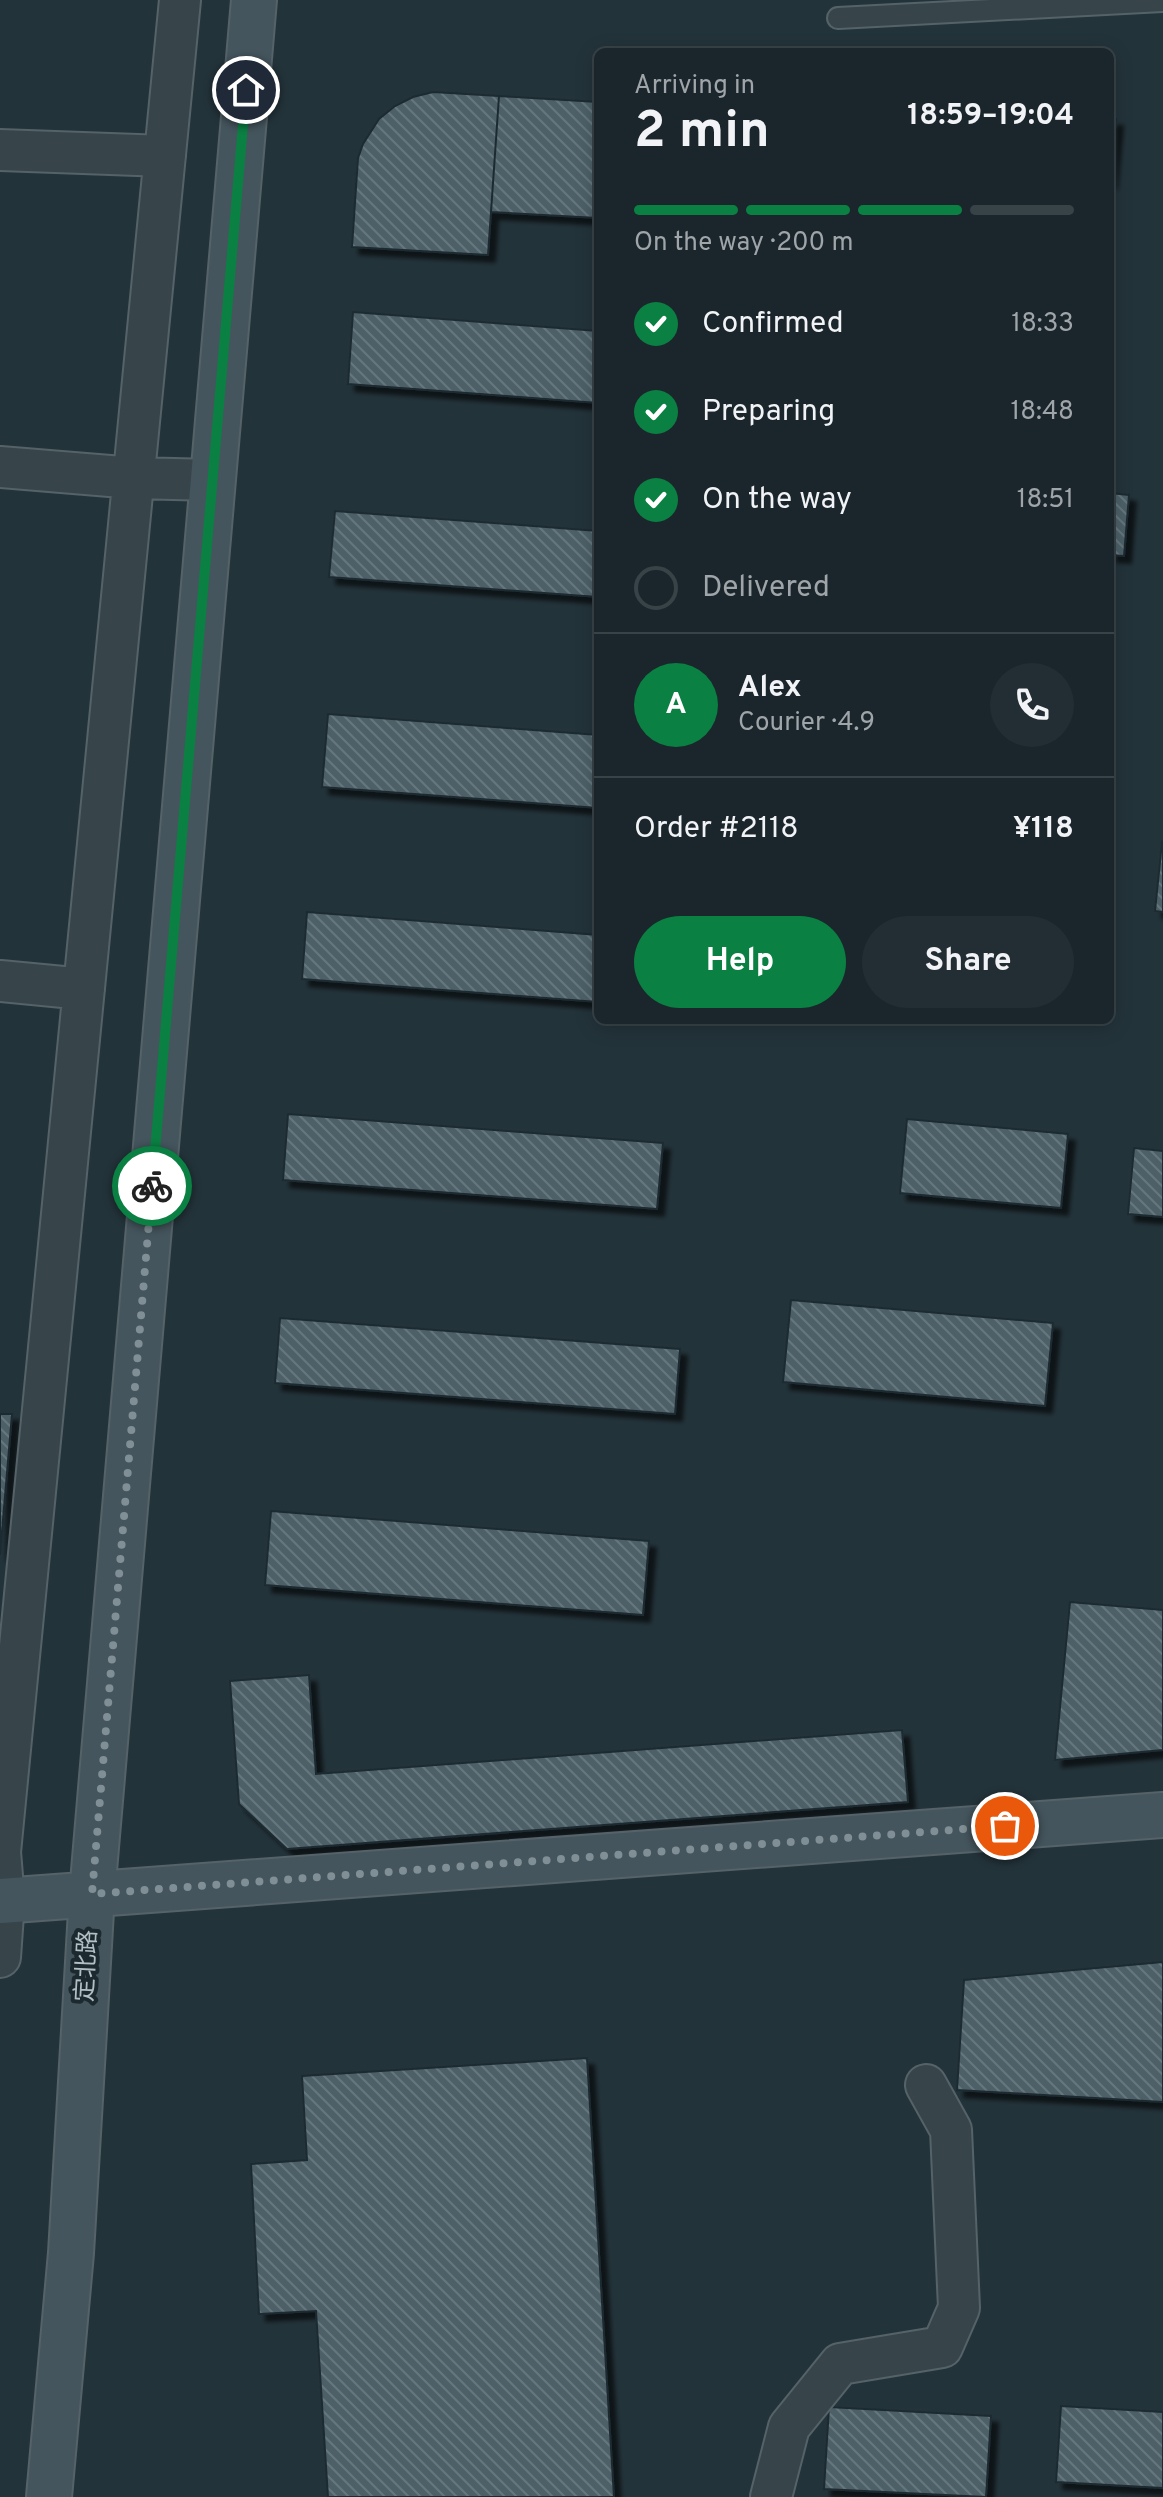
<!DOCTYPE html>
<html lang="en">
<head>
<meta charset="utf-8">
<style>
  body { margin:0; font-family:Overpass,"Noto Sans SC",sans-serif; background:#232e34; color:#f1f3f6; height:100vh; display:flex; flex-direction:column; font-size:30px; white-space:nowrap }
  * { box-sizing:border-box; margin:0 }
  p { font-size:26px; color:#9fa5a9 }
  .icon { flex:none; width:44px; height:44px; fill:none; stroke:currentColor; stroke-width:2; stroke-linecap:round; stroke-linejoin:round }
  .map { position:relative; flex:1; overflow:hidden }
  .sheet { position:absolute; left:594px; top:48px; width:520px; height:976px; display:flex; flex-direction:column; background:#1a262c; border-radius:12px; box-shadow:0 4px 20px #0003,0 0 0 2px #384348 }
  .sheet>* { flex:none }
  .pin { position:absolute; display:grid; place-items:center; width:68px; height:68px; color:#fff; margin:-34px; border:4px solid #fff; border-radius:50%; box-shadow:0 2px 8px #0007 }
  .courier { position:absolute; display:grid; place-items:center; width:80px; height:80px; margin:-40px; border:6px solid #0b8043; border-radius:50%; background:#fff; color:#222; box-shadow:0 2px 10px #0007 }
  .head em { font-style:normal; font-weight:700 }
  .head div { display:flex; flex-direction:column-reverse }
  .head { display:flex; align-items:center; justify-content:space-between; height:136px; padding:0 40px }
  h1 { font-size:52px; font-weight:700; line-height:60px }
  .bar { display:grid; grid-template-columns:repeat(4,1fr); gap:12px 8px; align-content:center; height:96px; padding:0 40px }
  .bar i { height:10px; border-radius:6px; background:#384348 }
  .bar .on { background:#0b8043 }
  .bar p { grid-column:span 4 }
  .line { display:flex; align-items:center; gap:20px; padding:0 40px; border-top:2px solid #384348 }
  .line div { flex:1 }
  .round { display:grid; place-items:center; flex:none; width:84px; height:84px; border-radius:42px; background:#232e34 }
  ol { padding:0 40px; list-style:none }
  li { display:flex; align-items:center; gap:24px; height:88px }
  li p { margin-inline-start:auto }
  li .icon { padding:8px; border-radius:50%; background:#0b8043; color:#fff; stroke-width:4 }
  li:last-child { color:#9fa5a9 }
  li i { width:44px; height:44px; border:4px solid #384348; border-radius:50% }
  .action { display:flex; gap:16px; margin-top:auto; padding:16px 40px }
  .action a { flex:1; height:92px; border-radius:48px; background:#0b8043; color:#fff; font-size:32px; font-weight:700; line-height:92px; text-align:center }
  .action a+a { background:#232e34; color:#f1f3f6 }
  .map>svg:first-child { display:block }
  .building { fill:url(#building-back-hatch); stroke:#1e2b31; stroke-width:2; filter:url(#shadow) }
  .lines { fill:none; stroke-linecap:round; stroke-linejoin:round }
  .lane-casing { stroke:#556268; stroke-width:24 }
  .street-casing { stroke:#556268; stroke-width:44 }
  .secondary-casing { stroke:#556268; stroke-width:48 }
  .lane { stroke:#37454b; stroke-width:20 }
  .street { stroke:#37454b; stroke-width:40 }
  .secondary { stroke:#45555d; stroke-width:44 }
  .done { stroke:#808f95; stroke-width:8; stroke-dasharray:0 14.4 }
  .route { stroke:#0b8043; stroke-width:10 }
  .labels { text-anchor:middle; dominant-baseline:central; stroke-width:8; stroke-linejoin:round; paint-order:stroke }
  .street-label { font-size:24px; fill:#b2c0c6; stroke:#1c292f }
</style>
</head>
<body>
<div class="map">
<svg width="1163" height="2497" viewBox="0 0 1163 2497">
  <defs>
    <pattern id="building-back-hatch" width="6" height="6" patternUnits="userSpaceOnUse" patternTransform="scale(2)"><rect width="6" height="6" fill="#4e6168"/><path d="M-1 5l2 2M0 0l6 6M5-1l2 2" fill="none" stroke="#65767c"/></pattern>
    <filter id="shadow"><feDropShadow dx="7" dy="7" stdDeviation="2" flood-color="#0009"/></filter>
  </defs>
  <rect width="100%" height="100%" fill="#23333a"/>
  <path class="building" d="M 433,92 L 499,96 L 488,255 L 352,247 L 358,158 L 363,144 L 379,119 L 395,106 L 413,97 Z
    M 499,96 L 598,102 L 598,218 L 491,212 Z
    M 1110,119 L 1116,119 L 1110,183 Z
    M 353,312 L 598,331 L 598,403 L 348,384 Z
    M 1110,493 L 1129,495 L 1124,556 L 1110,555 Z
    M 335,511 L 598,531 L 598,597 L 329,577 Z
    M 328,714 L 598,735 L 598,808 L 322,787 Z
    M 1162,842 L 1163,843 L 1163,912 L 1155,911 Z
    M 307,912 L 598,935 L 598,1002 L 302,979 Z
    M 288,1114 L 663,1143 L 657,1209 L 283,1180 Z
    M 907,1119 L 1068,1134 L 1061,1208 L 900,1193 Z
    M 1134,1148 L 1163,1151 L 1163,1217 L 1128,1214 Z
    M 791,1300 L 1053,1323 L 1045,1406 L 783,1382 Z
    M 280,1318 L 680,1349 L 675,1414 L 275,1383 Z
    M 0,1414 L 12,1414 L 0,1555 Z
    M 271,1511 L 649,1541 L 643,1615 L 265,1585 Z
    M 1070,1602 L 1163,1610 L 1163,1750 L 1055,1760 Z
    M 309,1675 L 316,1774 L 902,1730 L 908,1802 L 287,1849 L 239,1804 L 230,1681 Z
    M 1163,1962 L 1163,2102 L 957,2090 L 964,1980 Z
    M 587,2058 L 614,2497 L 328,2497 L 316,2311 L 259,2314 L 251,2164 L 307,2160 L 302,2076 Z
    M 1061,2406 L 1163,2412 L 1163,2488 L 1056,2482 Z
    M 829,2407 L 991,2416 L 986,2497 L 824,2489 Z"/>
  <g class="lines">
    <defs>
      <path id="lane" d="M 838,18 L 1163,1"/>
      <path id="street" d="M 0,150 L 165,156
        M 0,467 L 134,478 L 213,480
        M 0,981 L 84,989
        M 0,1957 L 4,1900 L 0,1852 L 180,0
        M 771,2497 L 789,2427 L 840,2364 L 942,2347 L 959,2308 L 951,2130 L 926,2085"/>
      <path id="secondary" d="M 0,1901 L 1163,1815
        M 49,2497 L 71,2253 L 92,1894 L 254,0"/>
    </defs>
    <use href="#lane" class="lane-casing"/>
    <use href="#street" class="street-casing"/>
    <use href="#secondary" class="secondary-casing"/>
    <use href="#lane" class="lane"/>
    <use href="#street" class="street"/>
    <use href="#secondary" class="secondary"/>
  </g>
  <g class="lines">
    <path class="done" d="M 152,1186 L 92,1894 L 1005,1826"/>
    <path class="route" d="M 152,1186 L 246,90"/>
  </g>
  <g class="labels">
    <g class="street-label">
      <text transform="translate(88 1966) rotate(-87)">定北路</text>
    </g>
  </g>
</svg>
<div class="pin" style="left:1005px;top:1826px;background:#ea580c"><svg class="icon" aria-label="bag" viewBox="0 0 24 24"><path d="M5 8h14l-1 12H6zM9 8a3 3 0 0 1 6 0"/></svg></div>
<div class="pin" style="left:246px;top:90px;background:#1f2937"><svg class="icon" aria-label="home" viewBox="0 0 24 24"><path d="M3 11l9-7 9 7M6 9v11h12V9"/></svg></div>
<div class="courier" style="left:152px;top:1186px"><svg class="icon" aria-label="bike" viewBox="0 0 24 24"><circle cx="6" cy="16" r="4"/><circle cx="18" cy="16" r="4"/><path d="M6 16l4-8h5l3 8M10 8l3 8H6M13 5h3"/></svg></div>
<section class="sheet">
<div class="head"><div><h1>2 min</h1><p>Arriving in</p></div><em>18:59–19:04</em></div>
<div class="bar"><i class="on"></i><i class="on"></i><i class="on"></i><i></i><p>On the way · 200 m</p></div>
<ol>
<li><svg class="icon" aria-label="check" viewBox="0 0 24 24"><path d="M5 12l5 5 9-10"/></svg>Confirmed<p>18:33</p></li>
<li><svg class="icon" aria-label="check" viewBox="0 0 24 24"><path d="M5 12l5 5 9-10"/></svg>Preparing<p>18:48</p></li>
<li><svg class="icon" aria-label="check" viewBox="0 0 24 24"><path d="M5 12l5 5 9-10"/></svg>On the way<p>18:51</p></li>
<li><i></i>Delivered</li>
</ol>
<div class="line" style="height:144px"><b class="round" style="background:#0b8043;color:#fff">A</b><div><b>Alex</b><p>Courier · 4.9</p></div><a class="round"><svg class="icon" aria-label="phone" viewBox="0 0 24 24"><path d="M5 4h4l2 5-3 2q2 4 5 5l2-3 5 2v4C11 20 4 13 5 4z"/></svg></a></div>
<div class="line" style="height:104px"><div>Order #2118</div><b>¥118</b></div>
<div class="action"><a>Help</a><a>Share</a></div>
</section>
</div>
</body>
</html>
